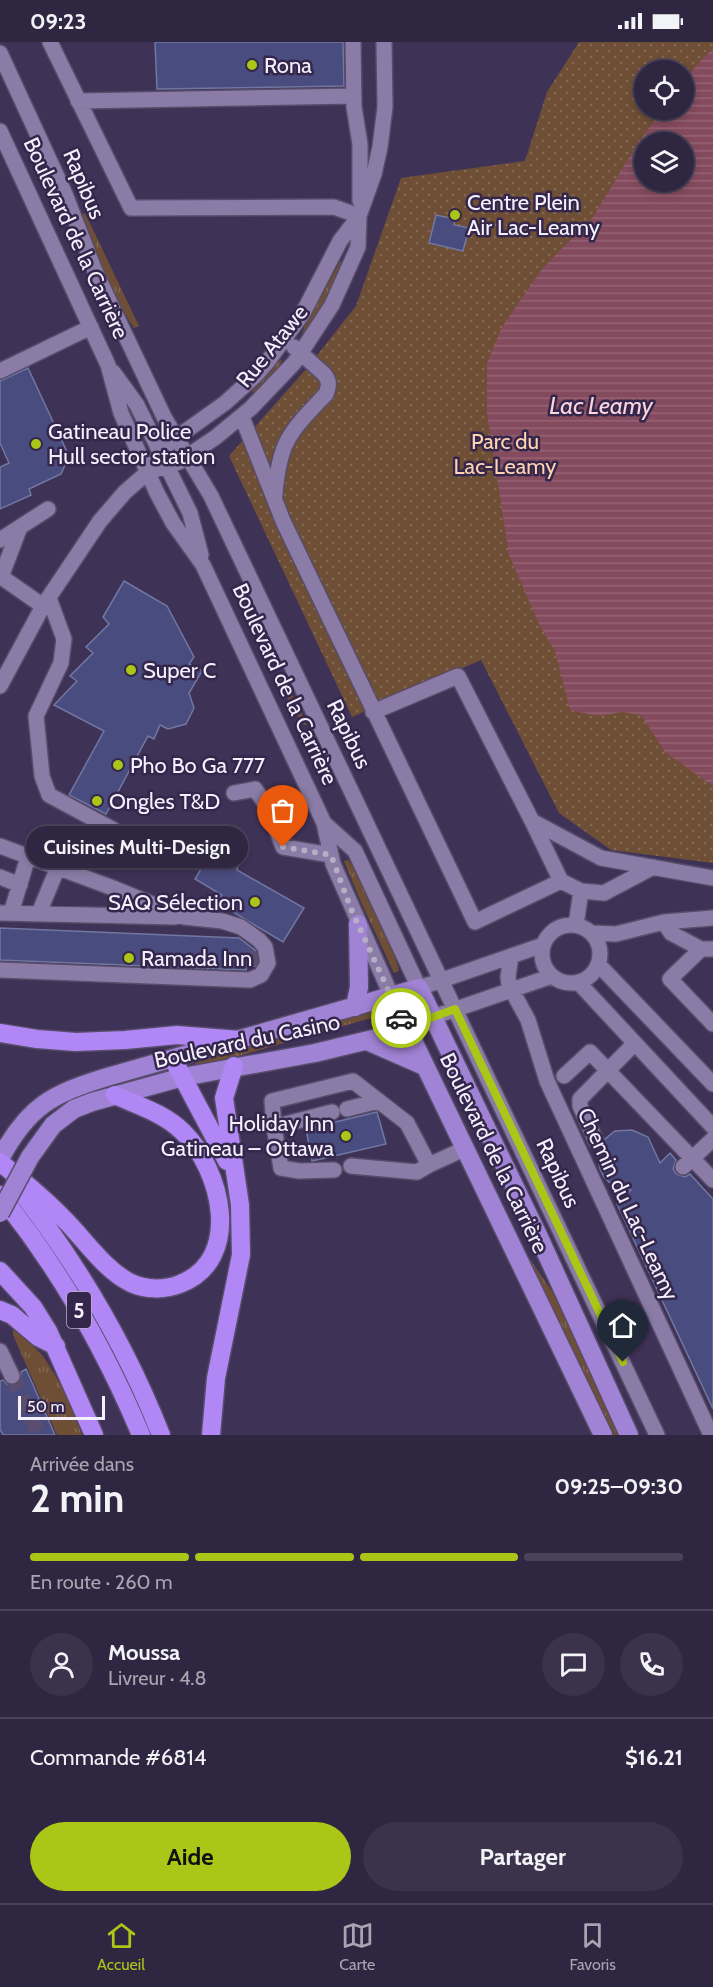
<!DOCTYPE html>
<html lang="fr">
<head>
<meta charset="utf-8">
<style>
  body { margin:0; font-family:Cabin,sans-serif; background:#3b324c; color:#f1f3f6; height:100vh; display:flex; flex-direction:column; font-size:22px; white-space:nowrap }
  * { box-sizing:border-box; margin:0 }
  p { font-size:20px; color:#a7a5b1 }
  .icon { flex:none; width:33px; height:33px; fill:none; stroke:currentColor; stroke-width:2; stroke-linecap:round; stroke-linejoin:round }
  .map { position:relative; height:1393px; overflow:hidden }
  .details { display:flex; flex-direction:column; background:#2f2641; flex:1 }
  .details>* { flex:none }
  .fabs { position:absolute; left:634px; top:18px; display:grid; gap:12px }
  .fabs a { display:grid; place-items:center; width:60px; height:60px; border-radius:50%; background:#2f2641; box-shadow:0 3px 9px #0003,0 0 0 2px #4a435a; font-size:30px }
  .scale { position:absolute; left:18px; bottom:15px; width:87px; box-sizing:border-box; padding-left:6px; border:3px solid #f4f0fe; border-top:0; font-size:16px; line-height:21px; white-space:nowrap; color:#f4f0fe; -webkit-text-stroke:4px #35274b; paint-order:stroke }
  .pin { position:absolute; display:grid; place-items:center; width:51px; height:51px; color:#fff; margin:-62px -26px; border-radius:50% 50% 50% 0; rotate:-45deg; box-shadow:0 0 6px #0007 }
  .pin .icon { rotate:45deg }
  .courier { position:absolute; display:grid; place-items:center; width:60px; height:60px; margin:-30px; border:4px solid #aac717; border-radius:50%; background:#fff; color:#222; box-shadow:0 2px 8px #0007 }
  .bubble { position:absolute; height:42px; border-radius:21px; background:#2f2641; box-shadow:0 3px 9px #0003,0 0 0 2px #4a435a; font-size:20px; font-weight:800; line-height:42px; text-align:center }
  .head em { font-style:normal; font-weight:800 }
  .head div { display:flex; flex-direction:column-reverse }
  .head { display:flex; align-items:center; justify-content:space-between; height:102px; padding:0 30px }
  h1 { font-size:39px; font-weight:800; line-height:45px }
  .bar { display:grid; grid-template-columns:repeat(4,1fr); gap:9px 6px; align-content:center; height:72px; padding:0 30px }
  .bar i { height:8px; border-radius:4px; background:#4a435a }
  .bar .current { background:#aac717 }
  .bar p { grid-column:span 4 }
  .line { display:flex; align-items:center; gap:15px; padding:0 30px; border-top:2px solid #4a435a }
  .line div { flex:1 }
  .round { display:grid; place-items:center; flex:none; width:63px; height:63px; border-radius:32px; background:#3b324c }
  .primary-button { display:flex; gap:12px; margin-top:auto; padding:12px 30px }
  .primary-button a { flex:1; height:69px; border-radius:36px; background:#aac717; color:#111; font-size:24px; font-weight:800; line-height:69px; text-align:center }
  .primary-button a+a { background:#3b324c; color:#f1f3f6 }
  .status { display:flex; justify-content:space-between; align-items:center; height:42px; padding:0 30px; background:#2f2641; direction:ltr }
  .status svg { height:16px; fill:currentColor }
  .tab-bar { display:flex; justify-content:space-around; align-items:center; height:84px; border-top:2px solid #4a435a; background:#2f2641; font-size:16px; color:#a7a5b1 }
  .tab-bar a { display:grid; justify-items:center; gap:3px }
  .tab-bar .current { color:#aac717 }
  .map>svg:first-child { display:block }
  .grass { fill:url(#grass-tufts) }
  .park { fill:url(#park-dots); fill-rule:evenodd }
  .water { fill:url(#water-rules); fill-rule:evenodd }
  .building { fill:#494c7e; stroke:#7277a1; stroke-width:1.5 }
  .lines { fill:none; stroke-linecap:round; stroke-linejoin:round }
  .minor-tunnel { stroke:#5a4e70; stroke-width:15; stroke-dasharray:15 8; stroke-linecap:butt }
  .minor-casing { stroke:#574d6a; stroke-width:18 }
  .major-casing { stroke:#574d6a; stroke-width:21 }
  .highway-casing { stroke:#574d6a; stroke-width:21 }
  .minor { stroke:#8a7ca6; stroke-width:15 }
  .major { stroke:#a183d6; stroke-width:18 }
  .highway { stroke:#b187f6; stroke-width:18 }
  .major-bridge-casing { stroke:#574d6a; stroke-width:21; stroke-linecap:butt }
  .major-bridge { stroke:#a183d6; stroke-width:18 }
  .done { stroke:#b5aec4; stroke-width:6; stroke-dasharray:0 10.8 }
  .route { stroke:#aac717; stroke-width:8 }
  .poi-dot { fill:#aac717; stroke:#35274b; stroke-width:2 }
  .labels { text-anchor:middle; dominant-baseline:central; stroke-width:5; stroke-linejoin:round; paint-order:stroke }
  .shield { fill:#35274b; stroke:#bbb4c8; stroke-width:1.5 }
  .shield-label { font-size:21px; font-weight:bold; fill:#f4f0fe }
  .poi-label { font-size:22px; fill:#f4f0fe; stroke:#35274b; text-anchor:start }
  .street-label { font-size:22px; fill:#f4f0fe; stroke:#35274b }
  .park-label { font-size:22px; fill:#ffd2b0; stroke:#35274b }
  .water-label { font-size:24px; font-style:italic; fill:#fad4de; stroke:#35274b }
</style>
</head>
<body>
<div class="status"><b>09:23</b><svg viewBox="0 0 49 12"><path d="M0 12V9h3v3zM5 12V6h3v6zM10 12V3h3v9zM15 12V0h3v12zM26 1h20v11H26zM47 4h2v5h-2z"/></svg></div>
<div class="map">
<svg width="713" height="1393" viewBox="0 0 713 1393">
  <defs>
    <pattern id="grass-tufts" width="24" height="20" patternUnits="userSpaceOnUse" patternTransform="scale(1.5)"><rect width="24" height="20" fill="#6e4e35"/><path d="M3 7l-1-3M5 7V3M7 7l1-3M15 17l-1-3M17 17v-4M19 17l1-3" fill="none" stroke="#836853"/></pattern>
    <pattern id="park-dots" width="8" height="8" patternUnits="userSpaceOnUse" patternTransform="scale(1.5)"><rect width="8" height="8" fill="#6e4e35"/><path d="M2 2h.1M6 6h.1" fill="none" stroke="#836853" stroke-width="1.8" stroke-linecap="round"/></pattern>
    <pattern id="water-rules" width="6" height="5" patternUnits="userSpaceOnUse" patternTransform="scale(1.5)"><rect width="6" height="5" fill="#844a5d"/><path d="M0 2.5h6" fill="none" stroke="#966475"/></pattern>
  </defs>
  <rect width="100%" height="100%" fill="#3f3257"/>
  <path class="grass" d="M 85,171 L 139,284 L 134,286 C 111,251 97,212 82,173 Z
    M 341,218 C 342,235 315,280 302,293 L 305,283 Z
    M 282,317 C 280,329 262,347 251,351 L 275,323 Z
    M 283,634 L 307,682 L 304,683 L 295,671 L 278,637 Z
    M 348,818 C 371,849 389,892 399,929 L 394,931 L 361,860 L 344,819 Z
    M 369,970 L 376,970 L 378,974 L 232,1016 L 196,1023 L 195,1021 Z
    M 424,1000 L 528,1214 L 561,1263 L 620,1393 L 613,1393 L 605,1381 L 567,1298 L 421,1001 Z
    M 13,1284 L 43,1314 L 63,1346 L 82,1393 L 57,1393 L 13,1293 Z"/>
  <path class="park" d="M 579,0 L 713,0 L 713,821 L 611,808 L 559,771 L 481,618 L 352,675 L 229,414 L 307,326 L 356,264 L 401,136 L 525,119 L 547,50 ZM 645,28 L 684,28 L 684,68 L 645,68 ZM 645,100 L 684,100 L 684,140 L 645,140 Z"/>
  <path class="water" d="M 713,6 L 713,744 L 665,710 L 641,673 L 622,670 L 597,674 L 570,668 L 555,609 L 539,582 L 509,513 L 487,371 L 487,321 L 502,285 L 542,227 L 593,175 L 636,104 L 662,68 L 684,68 L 684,37 ZM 645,100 L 684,100 L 684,140 L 645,140 Z"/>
  <path class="building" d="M 155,0 L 343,0 L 344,44 L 157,47 Z
    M 436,173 L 455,177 L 454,183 L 469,186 L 463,209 L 429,201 Z
    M 28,326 L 69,414 L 61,432 L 29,447 L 31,453 L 0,467 L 0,425 L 9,421 L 0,401 L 0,339 Z
    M 124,539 L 167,564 L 194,615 L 189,622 L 202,629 L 189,651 L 194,666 L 186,682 L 168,687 L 160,683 L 154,697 L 148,694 L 106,772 L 69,753 L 104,689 L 54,663 L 77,639 L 70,634 L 93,611 L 86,605 L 109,582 L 103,575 Z
    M 212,808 L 238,824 L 237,828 L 304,866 L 283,900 L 218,861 L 222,853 L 195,837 Z
    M 0,886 L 239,896 L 256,909 L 258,919 L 255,924 L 247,925 L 246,928 L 0,918 Z
    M 377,1070 L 386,1102 L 312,1119 L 306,1087 Z
    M 632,1088 L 648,1095 L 660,1121 L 670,1111 L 676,1118 L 673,1127 L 676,1132 L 685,1135 L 690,1132 L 713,1157 L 713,1367 L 617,1162 L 631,1148 L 609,1140 L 604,1135 L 600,1127 L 598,1117 L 599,1108 L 604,1104 L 605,1097 L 615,1089 Z
    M 26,1327 L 55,1393 L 3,1393 L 0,1387 L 0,1339 L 3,1338 L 7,1342 L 16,1343 L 20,1339 L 21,1330 Z"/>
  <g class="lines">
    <path class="minor-tunnel" d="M 254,924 L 254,907
      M 12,1334 L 39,1393"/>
    <defs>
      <path id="minor" d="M 50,0 L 131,166 L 334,165 L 359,174
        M 353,0 L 354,65 L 360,102 L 360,159
        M 0,11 L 65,152 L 95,229 L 164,375 L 211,454 L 657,1393
        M 78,59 L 354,54
        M 0,89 L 108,323 L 121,371 L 157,451 L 173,481 L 203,523 L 324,781 L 333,822 L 392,955
        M 0,329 L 91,285
        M 113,330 L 137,363 L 190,471 L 201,513
        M 242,375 L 283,479 L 475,880 L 561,839
        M 148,430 L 179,420 L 216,395 L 251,366 L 294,321 L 332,263 L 358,205 L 359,174 L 374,132 L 380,105 L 385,65 L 384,0
        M 275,453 C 279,399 290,390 326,352 C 329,344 330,339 324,332 L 294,305
        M 0,498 L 48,467
        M 0,534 L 43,564
        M 1,535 L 20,485
        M 49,556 L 64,597 L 61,621 L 36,674 L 42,734 L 49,753 L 114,788
        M 0,644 L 43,564 L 100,479 L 125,450 L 148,430 L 169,401 L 225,361 L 255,334 L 268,319 L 303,271 L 340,199 L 359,174
        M 373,670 L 458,634 L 532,779 L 601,816 L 713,836
        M 234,751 L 255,747 L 269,767 L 283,805 L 331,813
        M 532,779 L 561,839 L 581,849 L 604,851 L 653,825
        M 324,781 L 355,809 L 419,946 L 543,903
        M 0,804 L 113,846 L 184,875 L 222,879 L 241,885 L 259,898 L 265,905 L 268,921 L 261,933 L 250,938 L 0,928
        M 0,835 L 20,843
        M 0,871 L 175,875
        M 11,871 L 28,815
        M 39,871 L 58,825
        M 664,880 L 671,891 L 701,907
        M542 912a29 29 0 1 1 58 0a29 29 0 1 1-58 0Z
        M 576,883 L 581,849
        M 592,891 L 616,892 L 664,880 L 713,876
        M 713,907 L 701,907 L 670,937 L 713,982
        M 511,914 L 508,935 L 509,943 L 528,978 L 547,1039 L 711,1393
        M 598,922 L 713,1042
        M 578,940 L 713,1085
        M 433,975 L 552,934
        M 564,1034 L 590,1010 L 713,1138
        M 347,1067 L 379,1059
        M 274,1085 L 332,1070
        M 596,1099 L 580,1064 L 580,1057 L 634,1002
        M 351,1124 L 417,1130 L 429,1123 L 464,1107
        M 683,1125 L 713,1097
        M 334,1128 L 299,1129 L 281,1126 L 274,1085 L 272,1059 L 353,1039 L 407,1081 L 429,1123
        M 0,1309 L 12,1334"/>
      <path id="major" d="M 392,955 L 603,1393
        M 355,965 L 359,945 L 358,882
        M 367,999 L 424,1024
        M 30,1115 L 53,1083 L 74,1067 L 92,1060 L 183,1035 L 315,1011 L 352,1002 L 377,996 L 433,975
        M 0,1117 C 28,1064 52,1052 107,1035 L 419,946 L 538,1193 L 629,1393"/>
      <path id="highway" d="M 0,991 L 37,997 L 76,1000 L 125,998 L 177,993 L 240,998
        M 173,1017 L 227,1119
        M 0,1120 C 21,1138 43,1155 62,1175 C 84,1196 103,1227 131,1241 C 146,1248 165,1248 180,1242 C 244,1217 221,1127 183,1090 C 164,1071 138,1064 115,1053
        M 18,1146 C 77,1221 126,1304 161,1393
        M 0,1153 C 58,1225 105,1307 141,1393
        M 0,1229 L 33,1265 L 48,1289 L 94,1393
        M 0,1268 L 12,1273 L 38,1295 L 56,1304
        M 211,1393 L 216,1336 L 241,1213 L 240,1163 L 224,1056 L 234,1024"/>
    </defs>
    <use href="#minor" class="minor-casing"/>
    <use href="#major" class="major-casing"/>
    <use href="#highway" class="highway-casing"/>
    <use href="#minor" class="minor"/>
    <use href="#major" class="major"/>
    <use href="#highway" class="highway"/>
    <defs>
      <path id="major-bridge" d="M 0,1171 L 30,1115"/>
    </defs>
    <use href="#major-bridge" class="major-bridge-casing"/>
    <use href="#major-bridge" class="major-bridge"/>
  </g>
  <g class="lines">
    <path class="done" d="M 283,805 L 331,813 L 351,867 L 401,976"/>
    <path class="route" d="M 401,976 L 406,985 L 455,967 L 623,1320"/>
  </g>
  <g class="poi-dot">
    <circle cx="252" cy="23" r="6"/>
    <circle cx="455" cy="173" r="6"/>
    <circle cx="36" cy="402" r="6"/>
    <circle cx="131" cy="628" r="6"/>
    <circle cx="118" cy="723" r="6"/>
    <circle cx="97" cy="759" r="6"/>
    <circle cx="255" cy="860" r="6"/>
    <circle cx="129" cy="916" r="6"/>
    <circle cx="346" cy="1094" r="6"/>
  </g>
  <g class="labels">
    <rect class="shield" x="67" y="1250" width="24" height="36" rx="4.5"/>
    <g class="shield-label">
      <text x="79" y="1268">5</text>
    </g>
    <g class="poi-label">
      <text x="264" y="23">Rona</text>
      <text x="467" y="160">Centre Plein<tspan x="467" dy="25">Air Lac-Leamy</tspan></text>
      <text x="48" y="389">Gatineau Police<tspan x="48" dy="25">Hull sector station</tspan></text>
      <text x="143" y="628">Super C</text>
      <text x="130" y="723">Pho Bo Ga 777</text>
      <text x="109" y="759">Ongles T&amp;D</text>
      <text x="243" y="860" text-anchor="end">SAQ Sélection</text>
      <text x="141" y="916">Ramada Inn</text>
      <text x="334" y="1081" text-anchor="end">Holiday Inn<tspan x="334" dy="25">Gatineau – Ottawa</tspan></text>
    </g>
    <g class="street-label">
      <text transform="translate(84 142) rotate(67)">Rapibus</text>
      <text transform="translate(76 196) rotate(65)">Boulevard de la Carrière</text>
      <text transform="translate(272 304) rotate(-51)">Rue Atawe</text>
      <text transform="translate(285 642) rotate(65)">Boulevard de la Carrière</text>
      <text transform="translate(349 692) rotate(64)">Rapibus</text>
      <text transform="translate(247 999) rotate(-12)">Boulevard du Casino</text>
      <text transform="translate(494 1111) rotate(64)">Boulevard de la Carrière</text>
      <text transform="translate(558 1131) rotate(65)">Rapibus</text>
      <text transform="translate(628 1162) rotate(65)">Chemin du Lac-Leamy</text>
    </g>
    <g class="park-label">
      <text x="505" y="399">Parc du<tspan x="505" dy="25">Lac-Leamy</tspan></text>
    </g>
    <g class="water-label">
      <text x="601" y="363">Lac Leamy</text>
    </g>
  </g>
</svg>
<div class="fabs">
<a><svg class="icon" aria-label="locate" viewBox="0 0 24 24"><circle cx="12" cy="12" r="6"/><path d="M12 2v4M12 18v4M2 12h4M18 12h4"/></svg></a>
<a><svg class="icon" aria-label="layers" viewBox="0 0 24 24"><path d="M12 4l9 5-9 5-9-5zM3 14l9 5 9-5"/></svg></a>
</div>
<div class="scale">50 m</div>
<div class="pin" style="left:283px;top:805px;background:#ea580c"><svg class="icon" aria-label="bag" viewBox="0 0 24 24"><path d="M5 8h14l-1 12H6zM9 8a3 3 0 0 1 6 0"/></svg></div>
<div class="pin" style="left:623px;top:1320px;background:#1f2937"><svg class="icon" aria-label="home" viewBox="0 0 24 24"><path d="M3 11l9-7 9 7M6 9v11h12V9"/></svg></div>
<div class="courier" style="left:401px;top:976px"><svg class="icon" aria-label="car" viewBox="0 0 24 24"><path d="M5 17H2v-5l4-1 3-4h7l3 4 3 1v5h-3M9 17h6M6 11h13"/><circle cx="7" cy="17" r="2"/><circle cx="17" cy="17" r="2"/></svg></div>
<div class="bubble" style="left:26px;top:784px;width:222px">Cuisines Multi-Design</div>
</div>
<section class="details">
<div class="head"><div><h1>2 min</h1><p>Arrivée dans</p></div><em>09:25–09:30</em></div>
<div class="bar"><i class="current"></i><i class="current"></i><i class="current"></i><i></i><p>En route · 260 m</p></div>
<div class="line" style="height:108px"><a class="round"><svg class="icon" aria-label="person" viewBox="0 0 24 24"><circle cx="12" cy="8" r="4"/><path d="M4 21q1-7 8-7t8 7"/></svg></a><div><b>Moussa</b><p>Livreur · 4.8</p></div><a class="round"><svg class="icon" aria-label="chat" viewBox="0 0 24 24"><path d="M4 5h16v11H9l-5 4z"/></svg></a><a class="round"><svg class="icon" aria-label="phone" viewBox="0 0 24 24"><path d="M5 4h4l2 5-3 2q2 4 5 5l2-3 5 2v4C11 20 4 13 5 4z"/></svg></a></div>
<div class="line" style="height:78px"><div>Commande #6814</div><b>$16.21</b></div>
<div class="primary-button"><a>Aide</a><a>Partager</a></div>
</section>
<nav class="tab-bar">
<a class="current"><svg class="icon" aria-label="home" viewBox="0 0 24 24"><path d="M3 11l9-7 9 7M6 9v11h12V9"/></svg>Accueil</a>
<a><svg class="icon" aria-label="map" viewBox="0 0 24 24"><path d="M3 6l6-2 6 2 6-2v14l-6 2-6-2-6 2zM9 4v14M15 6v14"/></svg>Carte</a>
<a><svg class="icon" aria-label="saved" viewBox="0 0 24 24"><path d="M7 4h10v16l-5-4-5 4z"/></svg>Favoris</a>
</nav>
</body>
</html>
